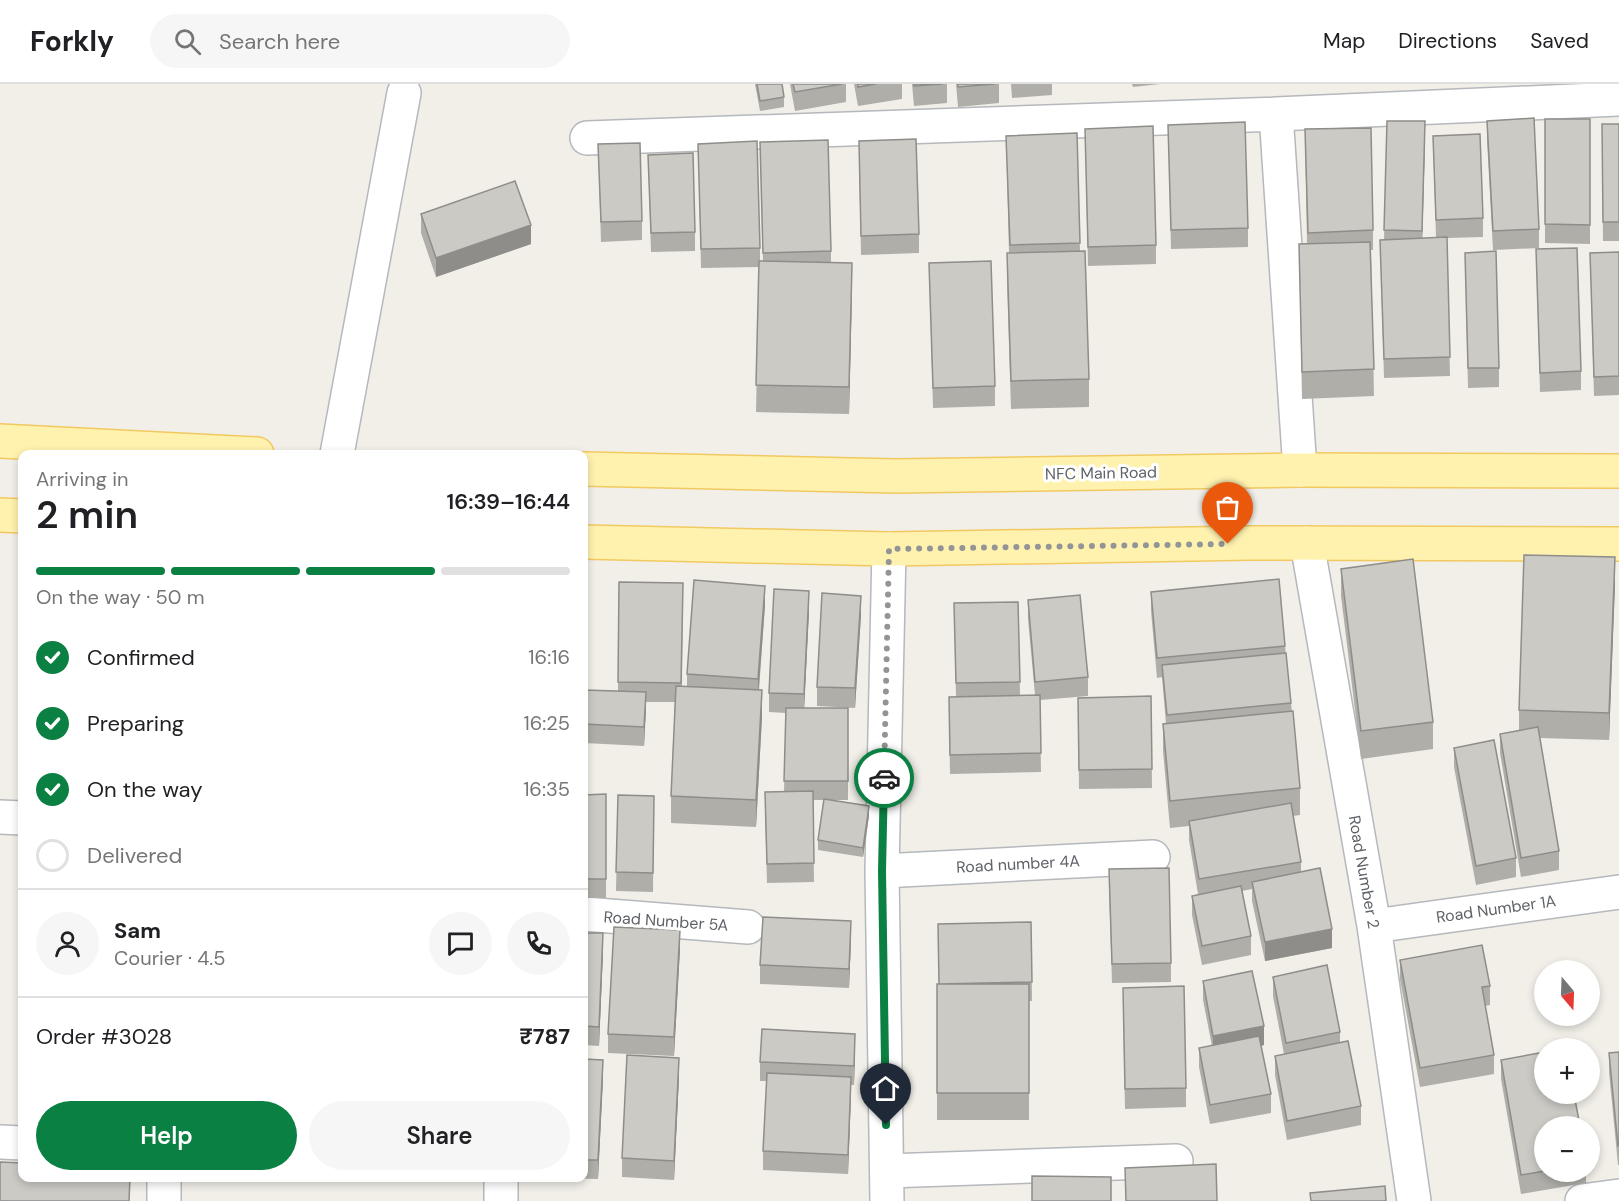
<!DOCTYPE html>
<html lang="en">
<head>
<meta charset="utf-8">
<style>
  body { margin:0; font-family:"DM Sans",sans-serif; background:#f6f6f6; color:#202124; height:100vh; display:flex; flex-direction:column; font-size:22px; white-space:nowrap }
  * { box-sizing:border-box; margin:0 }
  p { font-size:20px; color:#757577 }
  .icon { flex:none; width:33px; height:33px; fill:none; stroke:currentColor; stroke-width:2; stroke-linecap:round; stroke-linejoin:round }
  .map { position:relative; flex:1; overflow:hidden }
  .sheet { position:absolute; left:18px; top:366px; width:570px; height:732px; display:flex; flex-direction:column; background:#fff; border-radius:12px; box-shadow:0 3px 9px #0003 }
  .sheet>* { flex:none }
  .needle { width:39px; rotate:161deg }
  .controls { position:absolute; left:1534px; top:876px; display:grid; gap:12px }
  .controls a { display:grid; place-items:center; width:66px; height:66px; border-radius:50%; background:#fff; box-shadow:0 3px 9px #0003; font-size:30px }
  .pin { position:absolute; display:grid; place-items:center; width:51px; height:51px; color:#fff; margin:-62px -26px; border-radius:50% 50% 50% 0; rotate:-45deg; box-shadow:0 0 6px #0007 }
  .pin .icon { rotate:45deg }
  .courier { position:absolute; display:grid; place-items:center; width:60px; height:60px; margin:-30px; border:4px solid #0b8043; border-radius:50%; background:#fff; color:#222; box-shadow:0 2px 8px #0007 }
  .overview em { font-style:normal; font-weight:600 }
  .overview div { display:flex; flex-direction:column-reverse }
  .overview { display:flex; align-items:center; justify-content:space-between; height:102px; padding:0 18px }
  h1 { font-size:39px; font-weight:600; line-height:45px }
  .bar { display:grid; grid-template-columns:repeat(4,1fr); gap:9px 6px; align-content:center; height:72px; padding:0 18px }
  .bar i { height:8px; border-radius:4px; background:#e0e0e0 }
  .bar .active { background:#0b8043 }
  .bar p { grid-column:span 4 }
  .line { display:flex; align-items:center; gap:15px; padding:0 18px; border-top:2px solid #e0e0e0 }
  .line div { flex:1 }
  .round { display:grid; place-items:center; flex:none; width:63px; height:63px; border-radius:32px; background:#f6f6f6 }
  ol { padding:0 18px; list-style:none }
  li { display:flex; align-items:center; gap:18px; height:66px }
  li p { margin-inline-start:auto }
  li .icon { padding:6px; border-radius:50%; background:#0b8043; color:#fff; stroke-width:4 }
  li:last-child { color:#757577 }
  li i { width:33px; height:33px; border:3px solid #e0e0e0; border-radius:50% }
  .button { display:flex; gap:12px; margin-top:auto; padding:12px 18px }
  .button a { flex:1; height:69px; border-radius:36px; background:#0b8043; color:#fff; font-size:24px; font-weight:600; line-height:69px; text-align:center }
  .button a+a { background:#f6f6f6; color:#202124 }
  header { display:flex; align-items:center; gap:36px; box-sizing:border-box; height:84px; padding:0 30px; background:#fff; border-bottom:2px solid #e0e0e0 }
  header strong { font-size:28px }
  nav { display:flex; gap:33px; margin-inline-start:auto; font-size:21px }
  .search { width:420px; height:54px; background:#f6f6f6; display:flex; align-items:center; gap:15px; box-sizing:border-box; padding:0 21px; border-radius:33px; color:#757577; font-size:22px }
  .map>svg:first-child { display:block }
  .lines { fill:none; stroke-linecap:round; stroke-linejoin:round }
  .minor-casing { stroke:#b5b8bc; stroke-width:36 }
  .major-casing { stroke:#f2c960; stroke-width:36 }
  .minor { stroke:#fff; stroke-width:33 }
  .major { stroke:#fff2af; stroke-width:33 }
  .wall { fill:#afaea9 }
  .shaded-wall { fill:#8f8d8a }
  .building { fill:#cccac5; stroke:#8f8d8a; stroke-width:1.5 }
  .done { stroke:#929495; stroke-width:6; stroke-dasharray:0 10.8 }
  .route { stroke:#0b8043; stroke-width:8 }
  .labels { text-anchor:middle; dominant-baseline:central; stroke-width:6; stroke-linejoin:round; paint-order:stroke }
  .street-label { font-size:16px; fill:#5f6368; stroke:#fff }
</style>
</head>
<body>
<header>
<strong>Forkly</strong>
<div class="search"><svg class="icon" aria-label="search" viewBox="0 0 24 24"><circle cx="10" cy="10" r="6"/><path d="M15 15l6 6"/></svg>Search here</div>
<nav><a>Map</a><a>Directions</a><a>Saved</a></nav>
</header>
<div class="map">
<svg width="1619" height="1117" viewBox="0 0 1619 1117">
  <rect width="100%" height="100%" fill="#f1efe8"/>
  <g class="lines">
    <defs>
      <path id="minor" d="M 1276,30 L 1300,386
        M 587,54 L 1276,30 L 1619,15
        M 337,370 L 404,9
        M 1307,459 L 1374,842 L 1414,1117
        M 0,733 L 22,734
        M 882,787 L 1153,773
        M 584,830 L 748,843
        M 1374,842 L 1619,808
        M 0,1058 L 22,1059
        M 887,1087 L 1176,1077
        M 501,1094 L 501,1117
        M 164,1117 L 164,1094
        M 887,1117 L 882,787 L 889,465
        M 1582,1117 L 1619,1112"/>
      <path id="major" d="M 0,357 L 257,370
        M 584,385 L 896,392 L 1300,386 L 1619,387
        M 0,431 L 22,432
        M 584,458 L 889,465 L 1251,459 L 1619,460"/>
    </defs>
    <use href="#minor" class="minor-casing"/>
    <use href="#major" class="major-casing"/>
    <use href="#minor" class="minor"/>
    <use href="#major" class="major"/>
  </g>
  <path class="wall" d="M 755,0 L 782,0 L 784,13 L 784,23 L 760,27 Z
    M 790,0 L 846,0 L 846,18 L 795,27 Z
    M 854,0 L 902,0 L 902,15 L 858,22 Z
    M 912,0 L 947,0 L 947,19 L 914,22 Z
    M 956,0 L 999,0 L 999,19 L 958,23 Z
    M 1011,0 L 1052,0 L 1052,11 L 1012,14 Z
    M 1132,0 L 1160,0 L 1133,3 Z
    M 1545,35 L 1590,35 L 1590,160 L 1545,159 Z
    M 1387,37 L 1425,57 L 1422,154 L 1436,154 L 1433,52 L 1483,134 L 1483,153 L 1447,154 L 1450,292 L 1384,294 L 1380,156 L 1384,156 Z
    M 1487,37 L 1539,145 L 1539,164 L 1493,166 L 1487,56 Z
    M 1602,40 L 1619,40 L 1619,157 L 1603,157 Z
    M 1168,41 L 1248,144 L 1248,163 L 1171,165 Z
    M 1085,45 L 1156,161 L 1156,180 L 1088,182 Z
    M 1305,45 L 1373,146 L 1373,166 L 1371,166 L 1374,312 L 1302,315 L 1299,160 L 1307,160 Z
    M 1077,49 L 1080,167 L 1089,295 L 1089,323 L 1011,325 L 1007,197 L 1007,169 L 1009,169 L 1006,52 Z
    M 760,58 L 831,167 L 831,179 L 852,206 L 849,330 L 756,328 L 759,183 L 701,184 L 698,60 L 760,164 L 760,177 L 763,177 Z
    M 598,60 L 642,137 L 642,156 L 601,158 Z
    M 648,71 L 695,148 L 695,167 L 651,168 Z
    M 859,76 L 919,150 L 919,169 L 861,171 Z
    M 421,130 L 531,160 L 436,193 L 421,149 Z
    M 1536,165 L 1581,287 L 1581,306 L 1540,308 Z
    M 1619,168 L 1619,311 L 1594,312 L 1590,169 Z
    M 1465,169 L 1499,284 L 1499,303 L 1468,304 Z
    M 929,179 L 995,302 L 995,322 L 933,324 Z
    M 1341,485 L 1433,638 L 1433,665 L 1361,675 L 1341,512 Z
    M 619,498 L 683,499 L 682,602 L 687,603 L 687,590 L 765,521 L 759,606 L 762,633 L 756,743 L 671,739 L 671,712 L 675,618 L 646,618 L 644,662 L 584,659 L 584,606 L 618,607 Z
    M 1615,500 L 1609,656 L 1539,654 L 1559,767 L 1559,786 L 1521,793 L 1500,669 L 1500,650 L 1519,646 L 1519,626 Z
    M 1151,508 L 1285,562 L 1300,704 L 1300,731 L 1293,732 L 1301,778 L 1301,788 L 1332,864 L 1265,877 L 1252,817 L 1252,805 L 1242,807 L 1251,852 L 1251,871 L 1202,881 L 1192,831 L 1192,812 L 1198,810 L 1189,756 L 1189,742 L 1170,744 L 1163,667 L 1163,640 L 1166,640 L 1162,593 L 1157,594 L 1151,527 Z
    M 1028,516 L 1088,593 L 1088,612 L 1040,616 L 1041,688 L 950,690 L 949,632 L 956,613 L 954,519 L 1018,518 L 1020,611 L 1035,611 L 1028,535 Z
    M 809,527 L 804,624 L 848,624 L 848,716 L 826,716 L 869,732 L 863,773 L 818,766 L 818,756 L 824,716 L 813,716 L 814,798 L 767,799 L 765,727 L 784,708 L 786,629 L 769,628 L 769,609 Z
    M 861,531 L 855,624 L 817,622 L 817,603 Z
    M 1151,612 L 1152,704 L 1079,705 L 1078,614 Z
    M 1454,664 L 1516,774 L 1516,793 L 1476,801 L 1454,683 Z
    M 606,710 L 606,814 L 584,814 L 584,711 Z
    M 618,711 L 654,712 L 653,808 L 616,807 Z
    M 1109,804 L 1171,879 L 1171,898 L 1112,899 Z
    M 1031,838 L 1032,917 L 1029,917 L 1029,1036 L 937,1036 L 937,900 L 939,900 Z
    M 584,849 L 603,868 L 599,962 L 584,961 Z
    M 851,856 L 849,904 L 760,900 L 760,881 Z
    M 680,865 L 674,972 L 608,969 L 608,950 Z
    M 1400,876 L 1490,902 L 1490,921 L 1485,922 L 1494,971 L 1494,990 L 1420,1003 L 1400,895 Z
    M 1273,893 L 1340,948 L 1340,959 L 1361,1022 L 1361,1041 L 1287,1056 L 1275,991 L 1275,972 L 1284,970 L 1273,912 Z
    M 1203,897 L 1264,961 L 1261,962 L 1271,1010 L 1271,1029 L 1210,1040 L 1199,983 L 1199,964 L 1212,962 L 1203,916 Z
    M 1123,923 L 1186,1004 L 1186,1023 L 1125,1025 Z
    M 1619,968 L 1619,1081 L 1618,1081 L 1609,988 L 1609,969 Z
    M 855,969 L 854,1001 L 851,1001 L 848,1090 L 763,1086 L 763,1067 L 767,997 L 760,997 L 760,978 Z
    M 584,975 L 603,995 L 598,1095 L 557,1094 L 584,1094 Z
    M 1501,976 L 1545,1042 L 1545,1088 L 1586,1088 L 1586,1099 L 1521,1110 L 1501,995 Z
    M 679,993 L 674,1096 L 622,1093 L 622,1074 Z"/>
  <path class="shaded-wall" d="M 1425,37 L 1425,57 L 1422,166 L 1422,147 Z
    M 531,141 L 531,160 L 436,193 L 436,174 Z
    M 852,179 L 852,206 L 849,330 L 849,303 Z
    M 1615,473 L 1615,500 L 1609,656 L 1609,629 Z
    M 765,502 L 765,521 L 758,614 L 758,595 Z
    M 809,507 L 809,527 L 804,629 L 804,610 Z
    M 861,512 L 861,531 L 855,624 L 855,604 Z
    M 762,606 L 762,633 L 756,743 L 756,716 Z
    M 646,608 L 646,627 L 644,662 L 644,643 Z
    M 869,722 L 869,732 L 863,773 L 863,764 Z
    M 851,837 L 851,856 L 849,904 L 849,885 Z
    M 1332,845 L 1332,864 L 1265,877 L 1265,858 Z
    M 680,846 L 680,865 L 674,972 L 674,953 Z
    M 603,849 L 603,868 L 599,962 L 599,943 Z
    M 1264,942 L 1264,961 L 1213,971 L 1213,952 Z
    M 855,950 L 855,969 L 854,1001 L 854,982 Z
    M 679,974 L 679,993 L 674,1096 L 674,1077 Z
    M 603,976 L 603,995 L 598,1095 L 598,1076 Z
    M 851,993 L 851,1012 L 848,1090 L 848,1071 Z"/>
  <path class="building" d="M 757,0 L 782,0 L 784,13 L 760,17 Z
    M 793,0 L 842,0 L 795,8 Z
    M 858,0 L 876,0 L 858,3 Z
    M 914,0 L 943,0 L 914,2 Z
    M 958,0 L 995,0 L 958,3 Z
    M 1534,34 L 1539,145 L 1493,147 L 1487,37 Z
    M 1545,35 L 1590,35 L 1590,141 L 1545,140 Z
    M 1387,37 L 1425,37 L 1422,147 L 1384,146 Z
    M 1245,38 L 1248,144 L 1171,146 L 1168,41 Z
    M 1602,40 L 1619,40 L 1619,138 L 1603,138 Z
    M 1153,42 L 1156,161 L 1088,163 L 1085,45 Z
    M 1371,44 L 1373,146 L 1308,149 L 1305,45 Z
    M 1077,49 L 1080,159 L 1010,161 L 1006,52 Z
    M 1480,50 L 1483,134 L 1436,136 L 1433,52 Z
    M 916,55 L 919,150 L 861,152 L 859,57 Z
    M 828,56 L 831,167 L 763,169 L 760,58 Z
    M 757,57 L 760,164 L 701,165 L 698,60 Z
    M 640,59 L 642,137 L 601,138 L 598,60 Z
    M 693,69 L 695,148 L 651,149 L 648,71 Z
    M 515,97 L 531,141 L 436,174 L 421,130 Z
    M 1447,153 L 1450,273 L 1384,275 L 1380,156 Z
    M 1370,158 L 1374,285 L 1302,288 L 1299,160 Z
    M 1577,164 L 1581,287 L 1540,289 L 1536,165 Z
    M 1085,167 L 1089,295 L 1011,297 L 1007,169 Z
    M 1496,167 L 1499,284 L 1468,284 L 1465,169 Z
    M 1619,168 L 1619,292 L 1594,293 L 1590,169 Z
    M 759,177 L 852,179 L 849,303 L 756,301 Z
    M 991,177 L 995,302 L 933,304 L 929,179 Z
    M 1524,471 L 1615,473 L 1609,629 L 1519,626 Z
    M 1413,475 L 1433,638 L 1361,647 L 1341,485 Z
    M 1279,495 L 1285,562 L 1157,574 L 1151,508 Z
    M 694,496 L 765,502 L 758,595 L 687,590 Z
    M 619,498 L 683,499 L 681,599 L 618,598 Z
    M 774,505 L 809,507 L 804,610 L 769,609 Z
    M 822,509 L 861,512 L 855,604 L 817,603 Z
    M 1080,511 L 1088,593 L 1035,598 L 1028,516 Z
    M 1018,518 L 1020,598 L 956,599 L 954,519 Z
    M 1286,569 L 1291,619 L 1167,631 L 1162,581 Z
    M 676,602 L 762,606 L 756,716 L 671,712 Z
    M 584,606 L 646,608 L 644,643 L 584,640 Z
    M 1040,611 L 1041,669 L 950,671 L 949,613 Z
    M 1151,612 L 1152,685 L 1079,686 L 1078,614 Z
    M 786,624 L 848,624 L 848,697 L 784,697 Z
    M 1293,627 L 1300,704 L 1170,717 L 1163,640 Z
    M 1538,643 L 1559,767 L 1521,774 L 1500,650 Z
    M 1494,656 L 1516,774 L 1476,782 L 1454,664 Z
    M 813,707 L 814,779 L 767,780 L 765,708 Z
    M 606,710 L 606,795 L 584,795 L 584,711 Z
    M 618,711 L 654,712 L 653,789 L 616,788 Z
    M 824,715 L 869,722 L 863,764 L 818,756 Z
    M 1291,719 L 1301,778 L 1199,795 L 1189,737 Z
    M 1169,784 L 1171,879 L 1112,880 L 1109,785 Z
    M 1320,784 L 1332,845 L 1265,858 L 1252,798 Z
    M 1241,802 L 1251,852 L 1202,862 L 1192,812 Z
    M 763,833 L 851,837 L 849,885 L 760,881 Z
    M 1031,838 L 1032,898 L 939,900 L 938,840 Z
    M 614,843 L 680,846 L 674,953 L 608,950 Z
    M 584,849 L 603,849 L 599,943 L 584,942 Z
    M 1482,861 L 1490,902 L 1482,903 L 1494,971 L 1420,984 L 1400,876 Z
    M 1327,881 L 1340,948 L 1286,959 L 1273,893 Z
    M 1252,887 L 1264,942 L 1213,952 L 1203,897 Z
    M 937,900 L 1029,900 L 1029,1009 L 937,1009 Z
    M 1184,902 L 1186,1004 L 1125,1005 L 1123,904 Z
    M 762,945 L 855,950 L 854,982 L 760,978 Z
    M 1259,952 L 1271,1010 L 1210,1021 L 1199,964 Z
    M 1348,957 L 1361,1022 L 1287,1037 L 1275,972 Z
    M 1545,968 L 1545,1010 L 1574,1010 L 1580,1042 L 1545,1042 L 1545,1087 L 1521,1091 L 1501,976 Z
    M 1619,968 L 1619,1062 L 1618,1062 L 1609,969 Z
    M 627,971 L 679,974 L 674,1077 L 622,1074 Z
    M 584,975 L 603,976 L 598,1076 L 584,1076 Z
    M 767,989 L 851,993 L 848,1071 L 763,1067 Z
    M 0,1078 L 22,1079 L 22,1094 L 130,1094 L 129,1117 L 0,1117 Z
    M 1216,1080 L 1217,1117 L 1126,1117 L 1125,1084 Z
    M 1032,1092 L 1111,1093 L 1111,1117 L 1032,1117 Z
    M 1385,1102 L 1386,1117 L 1311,1117 L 1310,1109 Z"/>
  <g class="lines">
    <path class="done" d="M 884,694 L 889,465 L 1228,460"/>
    <path class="route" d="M 884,694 L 882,787 L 886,1041"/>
  </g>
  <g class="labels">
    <g class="street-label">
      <text transform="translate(1101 389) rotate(-1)">NFC Main Road</text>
      <text transform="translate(1018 780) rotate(-3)">Road number 4A</text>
      <text transform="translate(1364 788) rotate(80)">Road Number 2</text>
      <text transform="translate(1496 825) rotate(-8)">Road Number 1A</text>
      <text transform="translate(666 837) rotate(4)">Road Number 5A</text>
    </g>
  </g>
</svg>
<div class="controls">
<a><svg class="needle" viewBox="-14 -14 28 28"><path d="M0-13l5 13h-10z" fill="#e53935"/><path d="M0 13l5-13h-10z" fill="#757577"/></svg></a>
<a>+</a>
<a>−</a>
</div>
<div class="pin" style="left:1228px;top:460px;background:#ea580c"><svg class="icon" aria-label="bag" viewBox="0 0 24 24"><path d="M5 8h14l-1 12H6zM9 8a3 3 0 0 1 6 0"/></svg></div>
<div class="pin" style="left:886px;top:1041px;background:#1f2937"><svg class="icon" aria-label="home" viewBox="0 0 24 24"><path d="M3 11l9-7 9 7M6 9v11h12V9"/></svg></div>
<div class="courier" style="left:884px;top:694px"><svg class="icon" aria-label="car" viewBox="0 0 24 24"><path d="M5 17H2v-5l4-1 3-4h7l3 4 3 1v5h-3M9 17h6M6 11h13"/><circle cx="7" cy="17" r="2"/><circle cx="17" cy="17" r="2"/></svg></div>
<section class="sheet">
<div class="overview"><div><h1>2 min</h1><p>Arriving in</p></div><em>16:39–16:44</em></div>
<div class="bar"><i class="active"></i><i class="active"></i><i class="active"></i><i></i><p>On the way · 50 m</p></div>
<ol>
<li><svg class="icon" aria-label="check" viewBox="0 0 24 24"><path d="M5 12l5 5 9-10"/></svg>Confirmed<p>16:16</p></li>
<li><svg class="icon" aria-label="check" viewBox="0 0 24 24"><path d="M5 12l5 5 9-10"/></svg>Preparing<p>16:25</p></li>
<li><svg class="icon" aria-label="check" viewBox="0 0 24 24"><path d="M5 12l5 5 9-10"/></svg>On the way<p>16:35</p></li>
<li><i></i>Delivered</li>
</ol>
<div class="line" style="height:108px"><a class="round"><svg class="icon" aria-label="person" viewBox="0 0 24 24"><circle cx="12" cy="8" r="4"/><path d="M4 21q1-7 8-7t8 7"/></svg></a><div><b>Sam</b><p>Courier · 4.5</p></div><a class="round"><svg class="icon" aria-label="chat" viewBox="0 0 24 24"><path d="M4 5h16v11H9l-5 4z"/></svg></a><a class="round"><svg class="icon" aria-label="phone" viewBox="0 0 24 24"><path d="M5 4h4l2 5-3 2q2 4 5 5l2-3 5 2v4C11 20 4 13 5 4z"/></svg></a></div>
<div class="line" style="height:78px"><div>Order #3028</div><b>₹787</b></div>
<div class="button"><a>Help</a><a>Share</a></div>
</section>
</div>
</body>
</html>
